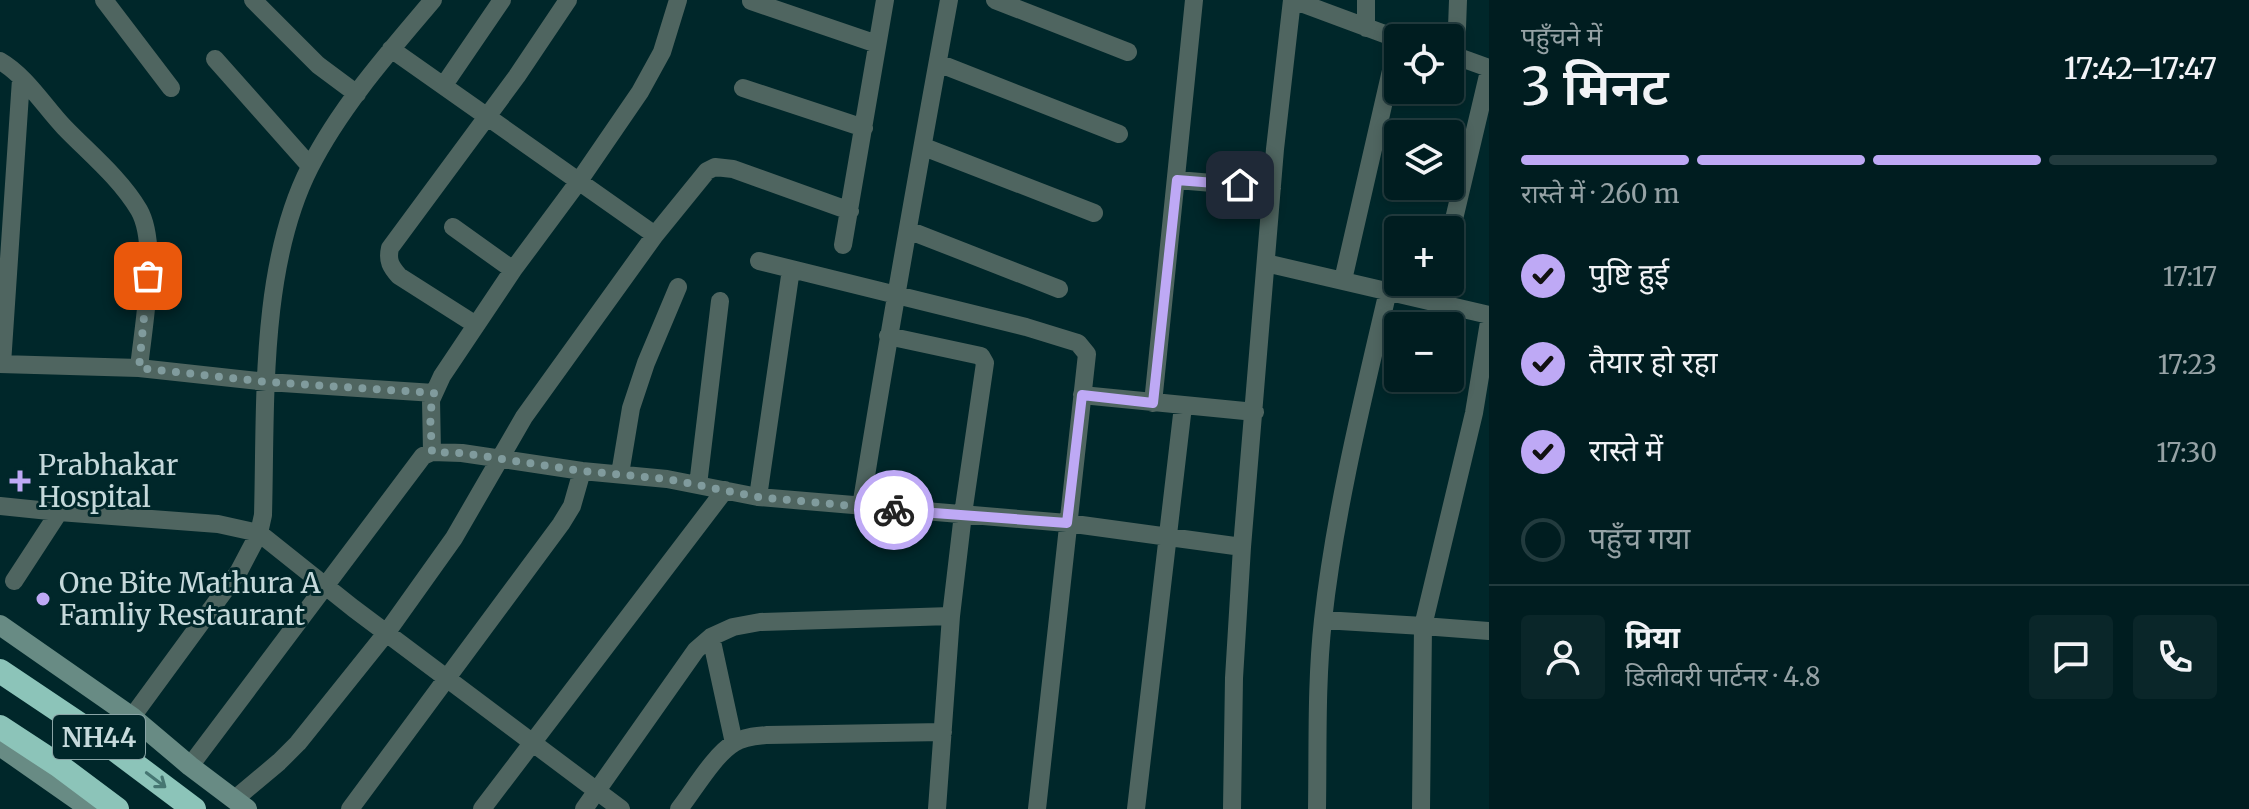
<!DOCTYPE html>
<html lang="hi">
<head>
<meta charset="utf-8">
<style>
  body { margin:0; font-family:Merriweather,"Noto Sans Devanagari",serif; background:#0a2629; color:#f1f3f6; height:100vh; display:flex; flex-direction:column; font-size:30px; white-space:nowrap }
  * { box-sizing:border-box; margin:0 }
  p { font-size:26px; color:#95a2a5 }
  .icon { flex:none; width:44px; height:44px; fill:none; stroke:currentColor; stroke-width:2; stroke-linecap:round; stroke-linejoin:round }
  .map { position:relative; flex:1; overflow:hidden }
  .details { display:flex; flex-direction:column; background:#001d20; width:760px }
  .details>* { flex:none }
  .fabs { position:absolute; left:1384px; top:24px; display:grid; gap:16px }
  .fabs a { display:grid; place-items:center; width:80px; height:80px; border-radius:8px; background:#001d20; box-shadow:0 4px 12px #0003,0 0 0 2px #223b3e; font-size:40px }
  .pin { position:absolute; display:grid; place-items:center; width:68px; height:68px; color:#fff; margin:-34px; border-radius:16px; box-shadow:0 4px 12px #0006 }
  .courier { position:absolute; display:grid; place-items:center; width:80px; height:80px; margin:-40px; border:6px solid #bea9f5; border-radius:50%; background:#fff; color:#222; box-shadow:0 2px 10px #0007 }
  .summary em { font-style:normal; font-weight:600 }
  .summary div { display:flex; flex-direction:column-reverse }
  .summary { display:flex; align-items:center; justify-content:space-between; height:136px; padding:0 32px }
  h1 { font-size:52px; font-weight:600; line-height:60px }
  .bar { display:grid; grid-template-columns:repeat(4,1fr); gap:12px 8px; align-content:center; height:96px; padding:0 32px }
  .bar i { height:10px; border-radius:6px; background:#223b3e }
  .bar .active { background:#bea9f5 }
  .bar p { grid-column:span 4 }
  .line { display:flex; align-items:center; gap:20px; padding:0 32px; border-top:2px solid #223b3e }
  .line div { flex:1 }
  .round { display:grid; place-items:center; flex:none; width:84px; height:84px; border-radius:8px; background:#0a2629 }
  ol { padding:0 32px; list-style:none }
  li { display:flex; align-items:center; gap:24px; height:88px }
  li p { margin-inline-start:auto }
  li .icon { padding:8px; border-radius:50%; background:#bea9f5; color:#111; stroke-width:4 }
  li:last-child { color:#95a2a5 }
  li i { width:44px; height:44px; border:4px solid #223b3e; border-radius:50% }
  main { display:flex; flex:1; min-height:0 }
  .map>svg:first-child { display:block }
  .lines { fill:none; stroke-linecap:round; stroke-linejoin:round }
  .street { stroke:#4f6560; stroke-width:18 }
  .secondary { stroke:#688b84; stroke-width:20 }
  .highway { stroke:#8cc4b9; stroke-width:24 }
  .oneway { stroke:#467672 }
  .done { stroke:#809b9d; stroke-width:8; stroke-dasharray:0 14.4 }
  .route { stroke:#bea9f5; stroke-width:10 }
  .poi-dot { fill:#bea9f5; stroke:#00272a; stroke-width:3 }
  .labels { text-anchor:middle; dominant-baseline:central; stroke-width:6; stroke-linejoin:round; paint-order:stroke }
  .shield { fill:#00272a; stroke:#8aa4a6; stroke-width:2 }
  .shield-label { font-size:26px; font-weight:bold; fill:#c5d9db }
  .poi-label { font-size:28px; fill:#c5d9db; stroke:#00272a; text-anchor:start }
</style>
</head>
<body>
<main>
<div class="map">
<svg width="1489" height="809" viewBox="0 0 1489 809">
  <rect width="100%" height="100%" fill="#00272a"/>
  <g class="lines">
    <path class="street" d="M 104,0 L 171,88
      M 253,0 L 318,65 L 357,94
      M 995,0 L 1128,52
      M 1293,0 L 1398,39
      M 751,1 L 877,44
      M 1366,28 L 1366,0
      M 391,49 L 655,235
      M 1450,54 L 1489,68
      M 1456,56 L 1458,0
      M 215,59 L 310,166
      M 0,61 C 26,76 44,106 64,127 C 89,153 120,178 139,210 C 159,245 143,327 139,368
      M 938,63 L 1119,134
      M 444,85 L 502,0
      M 743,88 L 864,128
      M 924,147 L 1094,213
      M 1177,180 L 1272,188
      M 453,227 L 513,270
      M 908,230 L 1059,289
      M 1450,236 L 1489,71
      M 843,245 L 885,0
      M 759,261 L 1026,327 L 1078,343 L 1087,354 L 1037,809
      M 1266,263 L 1489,315
      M 1343,280 L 1398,40
      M 1434,302 L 1439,282
      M 476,325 L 399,276 C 391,267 387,261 390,248 L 517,76 L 568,0
      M 888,336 L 981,356 L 985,363 L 963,514 L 951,616 L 937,809
      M 0,364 L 139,368 L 267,382 L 434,393
      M 2,364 L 21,79
      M 1082,395 L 1255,412
      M 1153,403 L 1194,0
      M 432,452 L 431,400 L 442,376 L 513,270 L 579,181 L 640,92 L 662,52 L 678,0
      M 620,474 L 631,408 L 646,363 L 678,287
      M 698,485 L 720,301
      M 758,497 L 791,269
      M 0,506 L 59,512 L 14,581
      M 861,507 C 888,337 918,169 949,0
      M 59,512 L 218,524 L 259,533 L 353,608 L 621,809
      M 1323,620 L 1423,626 L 1474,413 L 1489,322
      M 711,637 L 734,743
      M 132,717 L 239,571 L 259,533 L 263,515 C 266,405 259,267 310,167 C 341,106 389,52 433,0
      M 190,766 L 423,456 L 432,452 L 462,453 L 582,471 L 667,479 L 758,497 L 1067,523 L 1242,547
      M 235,799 L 279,762 L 298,743 L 387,632 L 454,538 L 524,417 L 655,235 L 707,171 L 715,167 L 733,169 L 850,211
      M 350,809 L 561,524 L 572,506 L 582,471
      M 482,809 L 725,490
      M 584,809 L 696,650 L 711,637 L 733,627 L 760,622 L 951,616
      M 679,809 C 694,790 714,755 734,743 C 743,737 756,736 767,735 L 943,732
      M 1136,809 L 1183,406
      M 1232,809 L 1234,678 L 1242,547 L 1275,149 L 1292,0
      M 1317,809 C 1318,746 1316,683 1323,620 C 1335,511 1363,398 1388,291
      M 1421,809 L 1423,626 L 1489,631"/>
    <path class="secondary" d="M 0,625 L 132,717 L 190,766 L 247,809
      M 0,746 L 90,809"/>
    <path class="highway" d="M 0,671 L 94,734 L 194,809
      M 0,727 L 58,765 L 117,809"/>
  </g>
  <defs><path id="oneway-shaft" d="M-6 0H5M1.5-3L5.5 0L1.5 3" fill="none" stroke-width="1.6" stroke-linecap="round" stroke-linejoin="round" transform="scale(2)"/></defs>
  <use class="oneway" href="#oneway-shaft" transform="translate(156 780) rotate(37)"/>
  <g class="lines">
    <path class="done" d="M 148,276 L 139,368 L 267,382 L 434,393 L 430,414 L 432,452 L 462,453 L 582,471 L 667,479 L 758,497 L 894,510"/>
    <path class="route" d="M 894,510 L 1067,523 L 1082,395 L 1153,403 L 1177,180 L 1240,185"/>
  </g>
  <g class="poi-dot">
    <path d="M16 469h8v8h8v8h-8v8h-8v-8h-8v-8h8z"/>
    <circle cx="43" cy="599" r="8"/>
  </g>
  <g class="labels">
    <rect class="shield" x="53" y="715" width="92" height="44" rx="6"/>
    <g class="shield-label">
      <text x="99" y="737">NH44</text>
    </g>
    <g class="poi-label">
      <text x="38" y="465">Prabhakar<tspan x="38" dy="32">Hospital</tspan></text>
      <text x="59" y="583">One Bite Mathura A<tspan x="59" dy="32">Famliy Restaurant</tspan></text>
    </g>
  </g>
</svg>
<div class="fabs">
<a><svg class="icon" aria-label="locate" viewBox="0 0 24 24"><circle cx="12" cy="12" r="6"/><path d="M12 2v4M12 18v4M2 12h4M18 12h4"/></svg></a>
<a><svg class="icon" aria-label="layers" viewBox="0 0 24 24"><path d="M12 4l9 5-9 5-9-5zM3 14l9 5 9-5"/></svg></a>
<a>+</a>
<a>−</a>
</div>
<div class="pin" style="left:148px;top:276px;background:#ea580c"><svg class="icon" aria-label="bag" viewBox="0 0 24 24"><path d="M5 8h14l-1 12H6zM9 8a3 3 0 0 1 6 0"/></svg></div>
<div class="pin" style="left:1240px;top:185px;background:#1f2937"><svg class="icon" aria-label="home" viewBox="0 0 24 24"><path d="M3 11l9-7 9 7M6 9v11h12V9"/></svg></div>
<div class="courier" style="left:894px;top:510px"><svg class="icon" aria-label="bike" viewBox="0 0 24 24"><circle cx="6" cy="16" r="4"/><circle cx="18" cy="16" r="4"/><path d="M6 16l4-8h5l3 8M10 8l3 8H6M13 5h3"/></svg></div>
</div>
<section class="details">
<div class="summary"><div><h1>3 मिनट</h1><p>पहुँचने में</p></div><em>17:42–17:47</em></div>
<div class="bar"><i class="active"></i><i class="active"></i><i class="active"></i><i></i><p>रास्ते में · 260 m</p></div>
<ol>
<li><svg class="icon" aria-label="check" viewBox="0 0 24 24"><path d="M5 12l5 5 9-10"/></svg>पुष्टि हुई<p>17:17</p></li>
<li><svg class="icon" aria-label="check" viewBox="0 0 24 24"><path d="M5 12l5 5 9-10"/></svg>तैयार हो रहा<p>17:23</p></li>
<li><svg class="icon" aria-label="check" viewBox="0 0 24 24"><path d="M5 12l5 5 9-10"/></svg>रास्ते में<p>17:30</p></li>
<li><i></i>पहुँच गया</li>
</ol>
<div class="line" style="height:144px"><a class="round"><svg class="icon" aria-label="person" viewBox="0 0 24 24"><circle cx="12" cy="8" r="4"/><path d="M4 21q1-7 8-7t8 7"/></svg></a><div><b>प्रिया</b><p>डिलीवरी पार्टनर · 4.8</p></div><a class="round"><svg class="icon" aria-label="chat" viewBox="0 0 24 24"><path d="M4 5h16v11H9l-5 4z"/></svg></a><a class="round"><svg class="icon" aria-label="phone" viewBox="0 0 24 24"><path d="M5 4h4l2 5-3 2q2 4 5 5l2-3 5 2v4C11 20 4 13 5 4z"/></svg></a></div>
</section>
</main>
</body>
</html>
